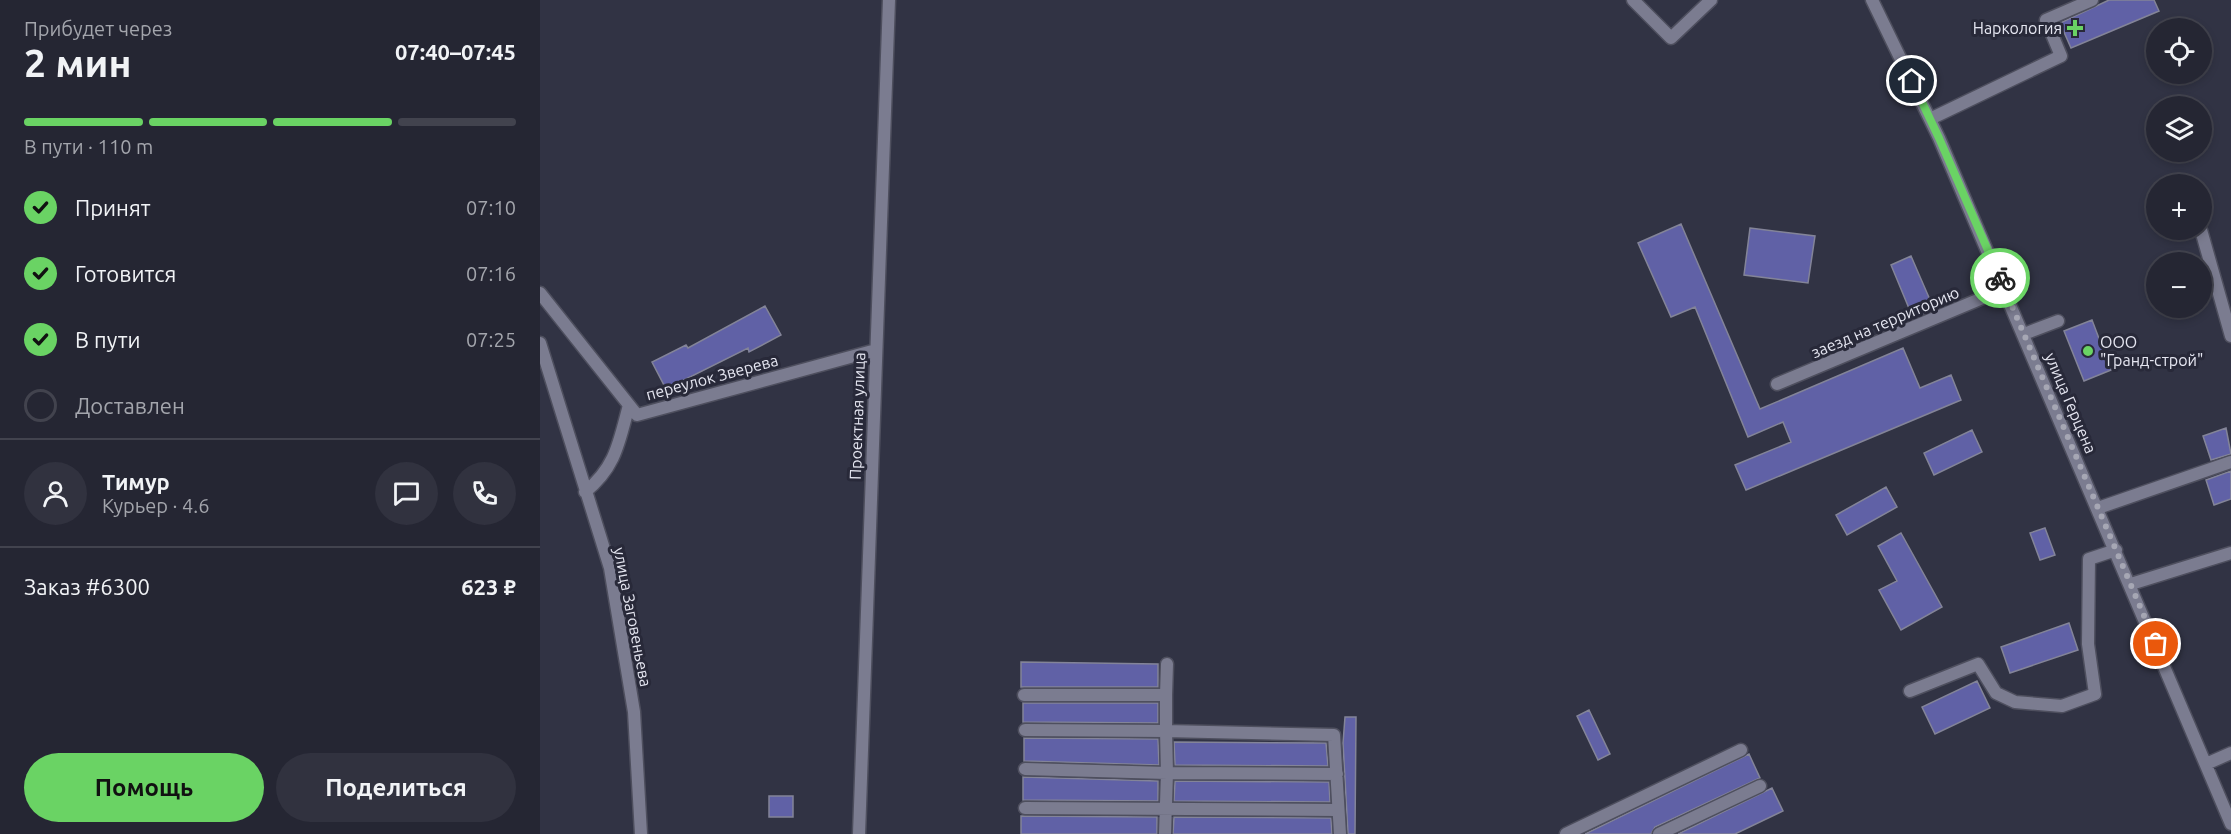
<!DOCTYPE html>
<html lang="ru">
<head>
<meta charset="utf-8">
<style>
  body { margin:0; font-family:Ubuntu,sans-serif; background:#31323f; color:#f1f3f6; height:100vh; display:flex; flex-direction:column; font-size:22px; white-space:nowrap }
  * { box-sizing:border-box; margin:0 }
  p { font-size:20px; color:#a3a5ac }
  .icon { flex:none; width:33px; height:33px; fill:none; stroke:currentColor; stroke-width:2; stroke-linecap:round; stroke-linejoin:round }
  .map { position:relative; flex:1; overflow:hidden }
  .panel { display:flex; flex-direction:column; background:#252633; width:540px }
  .panel>* { flex:none }
  .buttons { position:absolute; left:1606px; top:18px; display:grid; gap:12px }
  .buttons a { display:grid; place-items:center; width:66px; height:66px; border-radius:50%; background:#252633; box-shadow:0 3px 9px #0003,0 0 0 2px #42434e; font-size:30px }
  .pin { position:absolute; display:grid; place-items:center; width:51px; height:51px; color:#fff; margin:-26px; border:3px solid #fff; border-radius:50%; box-shadow:0 2px 6px #0007 }
  .courier { position:absolute; display:grid; place-items:center; width:60px; height:60px; margin:-30px; border:4px solid #6ad364; border-radius:50%; background:#fff; color:#222; box-shadow:0 2px 8px #0007 }
  .overview em { font-style:normal; font-weight:600 }
  .overview div { display:flex; flex-direction:column-reverse }
  .overview { display:flex; align-items:center; justify-content:space-between; height:102px; padding:0 24px }
  h1 { font-size:39px; font-weight:600; line-height:45px }
  .bar { display:grid; grid-template-columns:repeat(4,1fr); gap:9px 6px; align-content:center; height:72px; padding:0 24px }
  .bar i { height:8px; border-radius:4px; background:#42434e }
  .bar .on { background:#6ad364 }
  .bar p { grid-column:span 4 }
  .line { display:flex; align-items:center; gap:15px; padding:0 24px; border-top:2px solid #42434e }
  .line div { flex:1 }
  .round { display:grid; place-items:center; flex:none; width:63px; height:63px; border-radius:32px; background:#31323f }
  ol { padding:0 24px; list-style:none }
  li { display:flex; align-items:center; gap:18px; height:66px }
  li p { margin-inline-start:auto }
  li .icon { padding:6px; border-radius:50%; background:#6ad364; color:#111; stroke-width:4 }
  li:last-child { color:#a3a5ac }
  li i { width:33px; height:33px; border:3px solid #42434e; border-radius:50% }
  .primary-button { display:flex; gap:12px; margin-top:auto; padding:12px 24px }
  .primary-button a { flex:1; height:69px; border-radius:36px; background:#6ad364; color:#111; font-size:24px; font-weight:600; line-height:69px; text-align:center }
  .primary-button a+a { background:#31323f; color:#f1f3f6 }
  main { display:flex; flex:1; min-height:0 }
  .map>svg:first-child { display:block }
  .building { fill:#6061a6; stroke:#838498; stroke-width:1.5 }
  .lines { fill:none; stroke-linecap:round; stroke-linejoin:round }
  .minor-casing { stroke:#4e4f5e; stroke-width:15 }
  .minor { stroke:#7b7c90; stroke-width:12 }
  .done { stroke:#a6a7b4; stroke-width:6; stroke-dasharray:0 10.8 }
  .route { stroke:#6ad364; stroke-width:8 }
  .poi-dot { fill:#6ad364; stroke:#282939; stroke-width:2 }
  .labels { text-anchor:middle; dominant-baseline:central; stroke-width:6; stroke-linejoin:round; paint-order:stroke }
  .poi-label { font-size:16px; fill:#e5e6f1; stroke:#282939; text-anchor:end }
  .street-label { font-size:16px; fill:#e5e6f1; stroke:#282939 }
</style>
</head>
<body>
<main>
<section class="panel">
<div class="overview"><div><h1>2 мин</h1><p>Прибудет через</p></div><em>07:40–07:45</em></div>
<div class="bar"><i class="on"></i><i class="on"></i><i class="on"></i><i></i><p>В пути · 110 m</p></div>
<ol>
<li><svg class="icon" aria-label="check" viewBox="0 0 24 24"><path d="M5 12l5 5 9-10"/></svg>Принят<p>07:10</p></li>
<li><svg class="icon" aria-label="check" viewBox="0 0 24 24"><path d="M5 12l5 5 9-10"/></svg>Готовится<p>07:16</p></li>
<li><svg class="icon" aria-label="check" viewBox="0 0 24 24"><path d="M5 12l5 5 9-10"/></svg>В пути<p>07:25</p></li>
<li><i></i>Доставлен</li>
</ol>
<div class="line" style="height:108px"><a class="round"><svg class="icon" aria-label="person" viewBox="0 0 24 24"><circle cx="12" cy="8" r="4"/><path d="M4 21q1-7 8-7t8 7"/></svg></a><div><b>Тимур</b><p>Курьер · 4.6</p></div><a class="round"><svg class="icon" aria-label="chat" viewBox="0 0 24 24"><path d="M4 5h16v11H9l-5 4z"/></svg></a><a class="round"><svg class="icon" aria-label="phone" viewBox="0 0 24 24"><path d="M5 4h4l2 5-3 2q2 4 5 5l2-3 5 2v4C11 20 4 13 5 4z"/></svg></a></div>
<div class="line" style="height:78px"><div>Заказ #6300</div><b>623 ₽</b></div>
<div class="primary-button"><a>Помощь</a><a>Поделиться</a></div>
</section>
<div class="map">
<svg width="1691" height="834" viewBox="0 0 1691 834">
  <rect width="100%" height="100%" fill="#313344"/>
  <path class="building" d="M 1569,0 L 1614,0 L 1619,11 L 1531,48 L 1520,23 Z
    M 1141,224 L 1220,409 L 1363,348 L 1380,388 L 1411,375 L 1421,400 L 1206,490 L 1195,465 L 1251,442 L 1243,422 L 1208,437 L 1155,307 L 1131,317 L 1098,243 Z
    M 1210,228 L 1275,236 L 1268,283 L 1204,275 Z
    M 1371,256 L 1394,309 L 1373,318 L 1351,265 Z
    M 225,306 L 241,335 L 209,352 L 208,348 L 126,389 L 112,362 L 146,345 L 148,348 Z
    M 1552,320 L 1571,370 L 1544,381 L 1524,331 Z
    M 1686,428 L 1691,454 L 1671,460 L 1663,436 Z
    M 1432,430 L 1442,452 L 1394,475 L 1384,453 Z
    M 1691,471 L 1691,499 L 1674,505 L 1666,480 Z
    M 1346,487 L 1357,507 L 1307,535 L 1296,515 Z
    M 1505,528 L 1515,555 L 1500,560 L 1490,533 Z
    M 1361,533 L 1402,607 L 1361,630 L 1339,590 L 1357,581 L 1338,546 Z
    M 1529,623 L 1538,650 L 1470,673 L 1461,647 Z
    M 481,662 L 618,664 L 618,687 L 481,687 Z
    M 1437,681 L 1450,708 L 1395,734 L 1382,707 Z
    M 483,703 L 618,703 L 618,723 L 483,722 Z
    M 1049,710 L 1070,754 L 1058,760 L 1037,716 Z
    M 805,717 L 816,717 L 815,834 L 808,834 L 803,743 Z
    M 484,738 L 618,739 L 619,765 L 484,761 Z
    M 634,742 L 786,743 L 788,766 L 635,765 Z
    M 1209,754 L 1220,778 L 1115,827 L 1111,834 L 1045,834 Z
    M 483,777 L 618,781 L 618,801 L 483,800 Z
    M 635,781 L 789,782 L 790,802 L 634,801 Z
    M 1232,788 L 1243,811 L 1195,834 L 1138,834 Z
    M 229,796 L 253,796 L 253,817 L 229,817 Z
    M 481,816 L 617,817 L 617,834 L 481,834 Z
    M 634,817 L 791,818 L 792,834 L 633,834 Z"/>
  <g class="lines">
    <defs>
      <path id="minor" d="M 1093,0 L 1131,38 L 1171,0
        M 1332,0 L 1399,138 L 1691,824
        M 1390,119 L 1521,56 L 1506,20 L 1552,0
        M 1661,230 L 1691,336
        M 0,293 L 97,415 L 336,350
        M 1484,334 L 1518,321
        M 0,343 L 70,568 L 94,712 L 101,834
        M 1237,384 L 1464,289
        M 45,492 C 76,467 79,442 89,405
        M 1558,508 L 1691,462
        M 1591,584 L 1691,553
        M 1370,691 L 1438,664 L 1456,693 L 1475,702 L 1522,706 L 1555,694 L 1548,644 L 1549,559 L 1576,550
        M 484,695 L 626,695 L 627,664
        M 626,695 L 626,731 L 794,735 L 800,834
        M 485,730 L 626,731 L 627,773 L 797,774
        M 1666,764 L 1691,753
        M 485,769 L 627,773 L 625,834
        M 485,808 L 797,810
        M 319,834 L 349,0
        M 1026,834 L 1201,750
        M 1119,834 L 1220,786"/>
    </defs>
    <use href="#minor" class="minor-casing"/>
    <use href="#minor" class="minor"/>
  </g>
  <g class="lines">
    <path class="done" d="M 1460,278 L 1616,644"/>
    <path class="route" d="M 1372,81 L 1399,138 L 1460,278"/>
  </g>
  <g class="poi-dot">
    <path d="M1532 19h6v6h6v6h-6v6h-6v-6h-6v-6h6z"/>
    <circle cx="1548" cy="351" r="6"/>
  </g>
  <g class="labels">
    <g class="poi-label">
      <text x="1522" y="28">Наркология</text>
      <text x="1560" y="342" text-anchor="start">ООО<tspan x="1560" dy="18">"Гранд-строй"</tspan></text>
    </g>
    <g class="street-label">
      <text transform="translate(1345 322) rotate(-23)">заезд на территорию</text>
      <text transform="translate(172 377) rotate(-15)">переулок Зверева</text>
      <text transform="translate(1531 403) rotate(67)">улица Герцена</text>
      <text transform="translate(317 416) rotate(-88)">Проектная улица</text>
      <text transform="translate(93 617) rotate(79)">улица Заговеньева</text>
    </g>
  </g>
</svg>
<div class="buttons">
<a><svg class="icon" aria-label="locate" viewBox="0 0 24 24"><circle cx="12" cy="12" r="6"/><path d="M12 2v4M12 18v4M2 12h4M18 12h4"/></svg></a>
<a><svg class="icon" aria-label="layers" viewBox="0 0 24 24"><path d="M12 4l9 5-9 5-9-5zM3 14l9 5 9-5"/></svg></a>
<a>+</a>
<a>−</a>
</div>
<div class="pin" style="left:1616px;top:644px;background:#ea580c"><svg class="icon" aria-label="bag" viewBox="0 0 24 24"><path d="M5 8h14l-1 12H6zM9 8a3 3 0 0 1 6 0"/></svg></div>
<div class="pin" style="left:1372px;top:81px;background:#1f2937"><svg class="icon" aria-label="home" viewBox="0 0 24 24"><path d="M3 11l9-7 9 7M6 9v11h12V9"/></svg></div>
<div class="courier" style="left:1460px;top:278px"><svg class="icon" aria-label="bike" viewBox="0 0 24 24"><circle cx="6" cy="16" r="4"/><circle cx="18" cy="16" r="4"/><path d="M6 16l4-8h5l3 8M10 8l3 8H6M13 5h3"/></svg></div>
</div>
</main>
</body>
</html>
